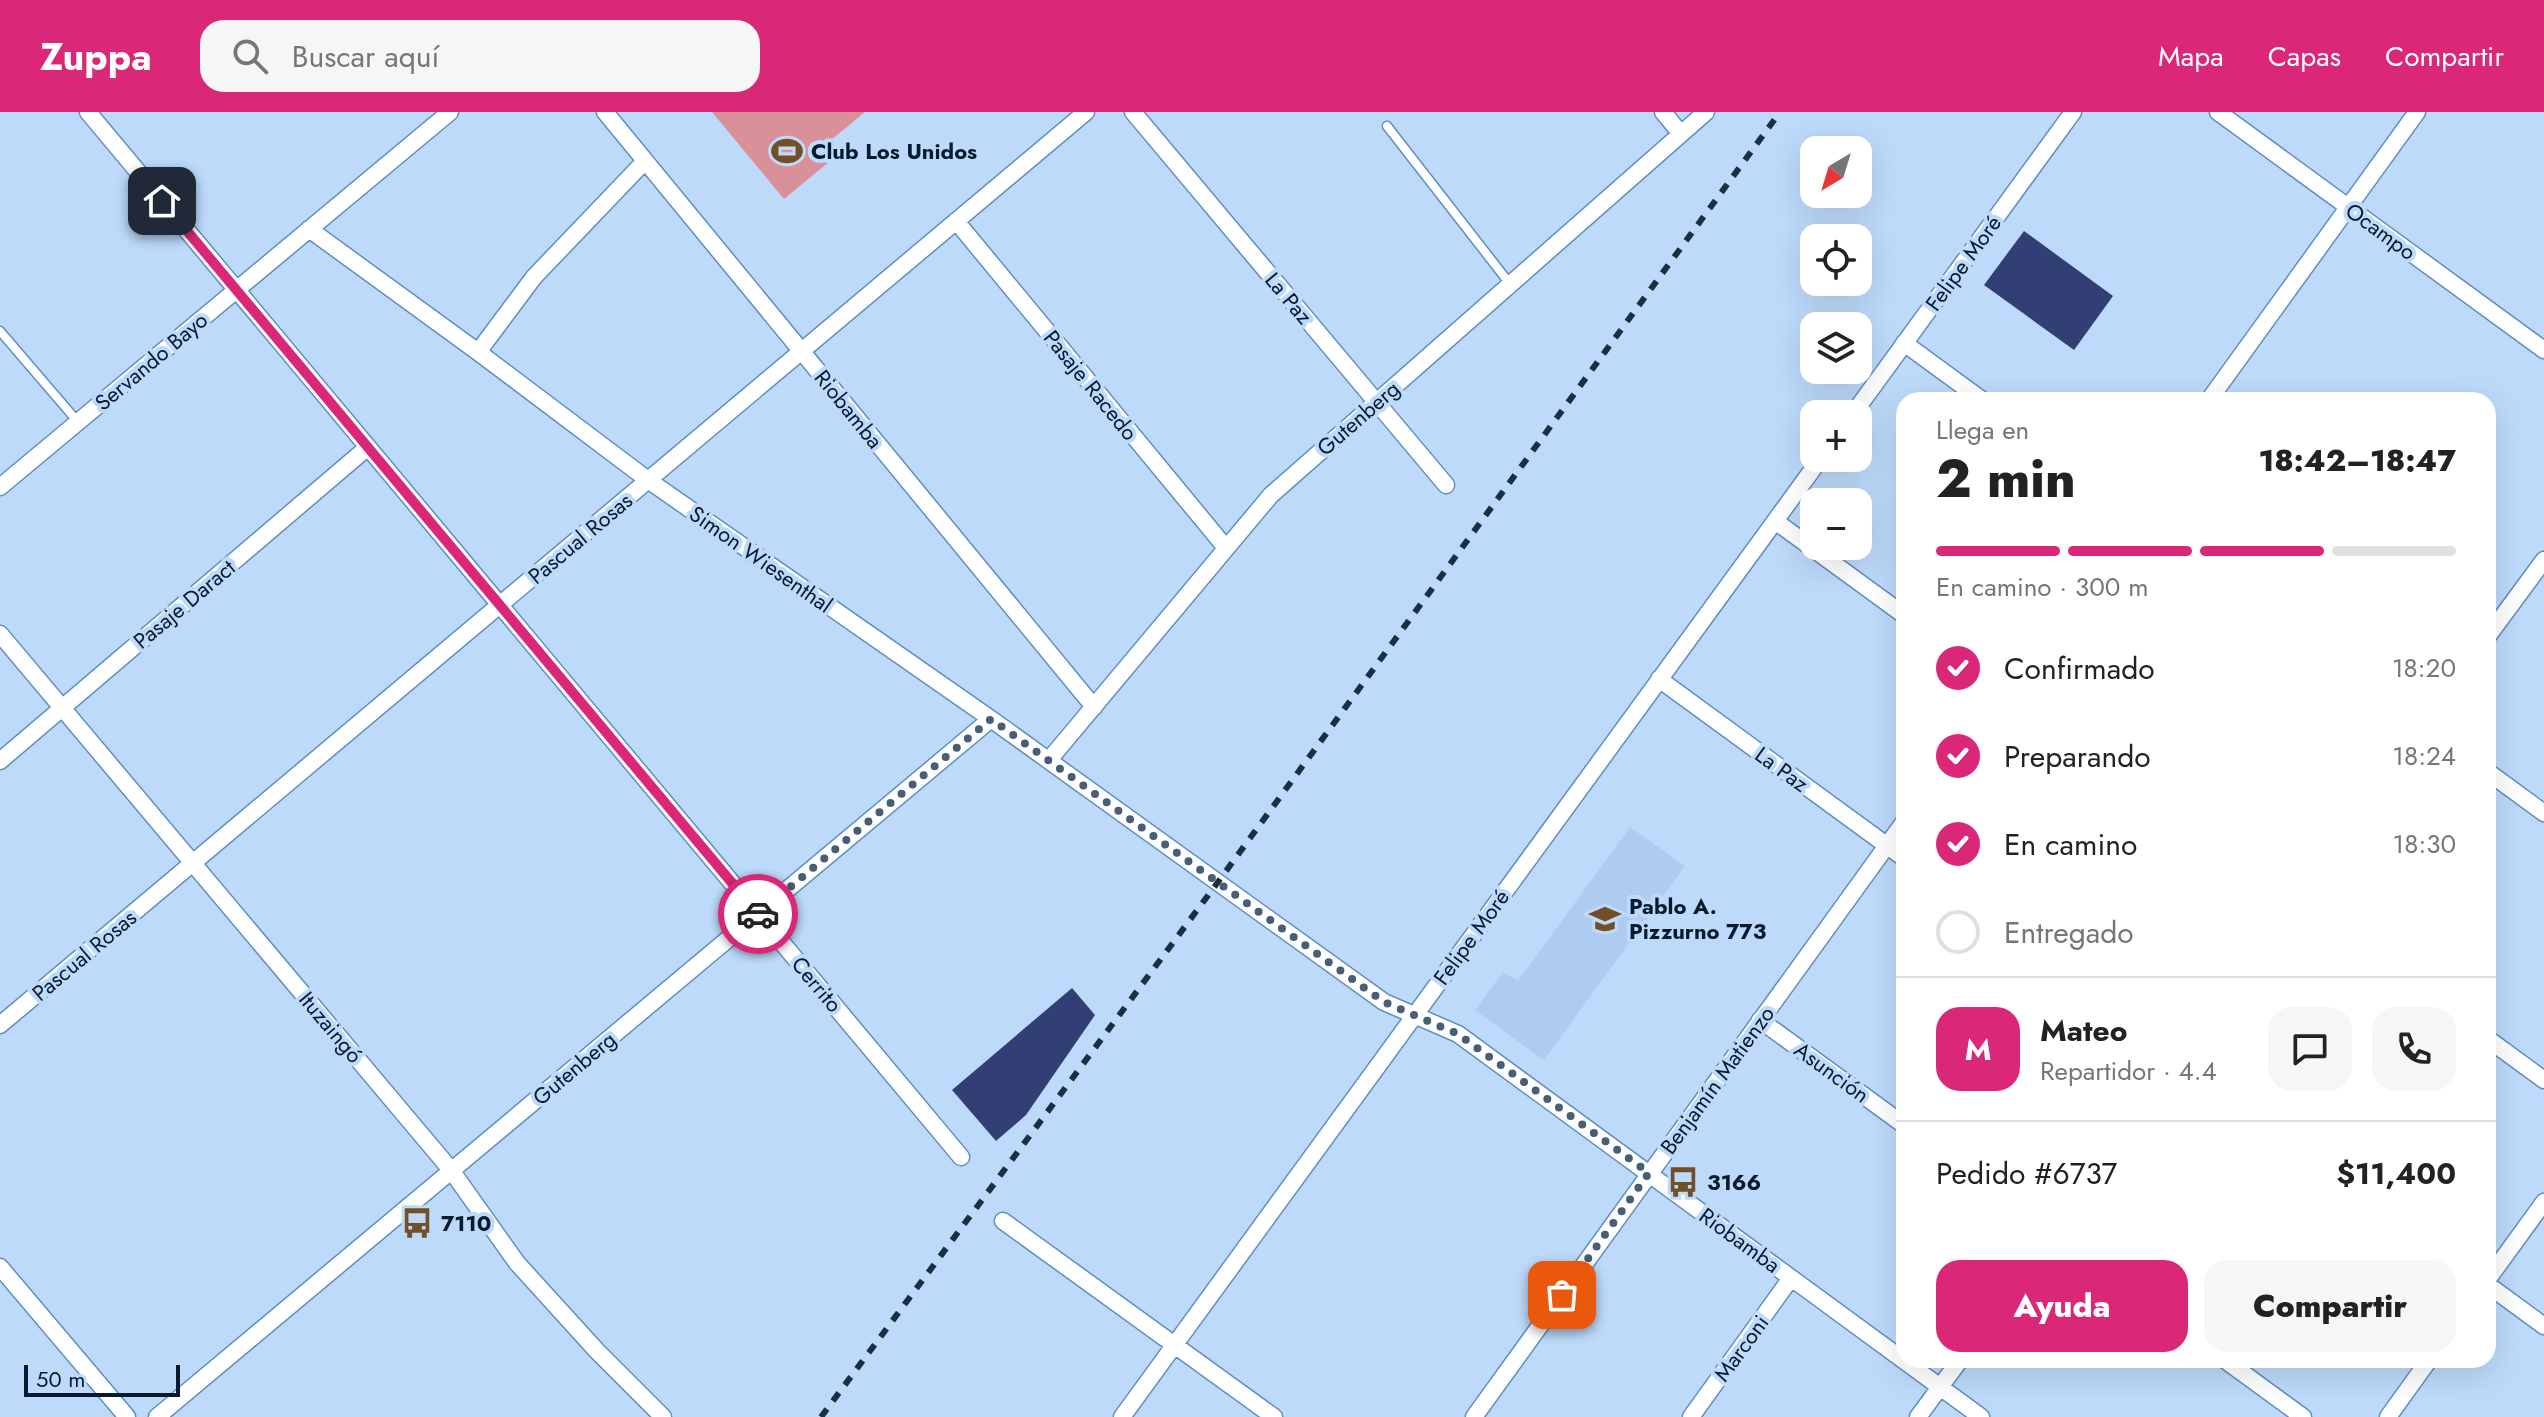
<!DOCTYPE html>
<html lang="es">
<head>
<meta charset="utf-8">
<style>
  body { margin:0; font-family:Jost,sans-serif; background:#f6f6f6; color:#222; height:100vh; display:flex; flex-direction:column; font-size:30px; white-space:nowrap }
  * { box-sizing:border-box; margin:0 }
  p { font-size:26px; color:#767676 }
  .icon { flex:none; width:44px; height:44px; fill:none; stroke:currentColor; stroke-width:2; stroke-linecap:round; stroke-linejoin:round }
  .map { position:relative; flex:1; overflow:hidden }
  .side { position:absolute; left:1896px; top:280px; width:600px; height:976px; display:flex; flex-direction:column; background:#fff; border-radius:24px; box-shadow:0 8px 32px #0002 }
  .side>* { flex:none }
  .needle { width:52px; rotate:218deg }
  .tools { position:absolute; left:1800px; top:24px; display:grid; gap:16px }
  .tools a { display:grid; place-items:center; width:72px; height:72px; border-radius:16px; background:#fff; box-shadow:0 8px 32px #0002; font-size:40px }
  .scale { position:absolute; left:24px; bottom:20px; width:156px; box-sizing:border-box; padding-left:8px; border:4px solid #081b2e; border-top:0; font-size:22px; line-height:28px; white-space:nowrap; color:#081b2e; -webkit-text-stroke:6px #bddafb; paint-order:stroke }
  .pin { position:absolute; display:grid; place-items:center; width:68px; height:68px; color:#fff; margin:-34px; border-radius:16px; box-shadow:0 4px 12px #0006 }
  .courier { position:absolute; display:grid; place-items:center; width:80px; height:80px; margin:-40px; border:6px solid #db2777; border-radius:50%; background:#fff; color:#222; box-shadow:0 2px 10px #0007 }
  .head em { font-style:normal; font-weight:800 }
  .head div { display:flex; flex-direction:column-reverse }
  .head { display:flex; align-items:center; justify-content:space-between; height:136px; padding:0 40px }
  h1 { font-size:52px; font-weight:800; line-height:60px }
  .bar { display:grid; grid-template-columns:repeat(4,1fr); gap:12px 8px; align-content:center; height:96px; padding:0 40px }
  .bar i { height:10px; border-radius:6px; background:#e0e0e0 }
  .bar .active { background:#db2777 }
  .bar p { grid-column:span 4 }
  .line { display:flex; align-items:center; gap:20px; padding:0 40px; border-top:2px solid #e0e0e0 }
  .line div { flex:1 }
  .round { display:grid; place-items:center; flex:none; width:84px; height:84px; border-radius:24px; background:#f6f6f6 }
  ol { padding:0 40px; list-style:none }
  li { display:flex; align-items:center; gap:24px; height:88px }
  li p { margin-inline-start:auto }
  li .icon { padding:8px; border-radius:50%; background:#db2777; color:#fff; stroke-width:4 }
  li:last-child { color:#767676 }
  li i { width:44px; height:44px; border:4px solid #e0e0e0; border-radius:50% }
  .action { display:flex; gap:16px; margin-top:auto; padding:16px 40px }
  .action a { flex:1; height:92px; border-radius:24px; background:#db2777; color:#fff; font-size:32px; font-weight:800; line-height:92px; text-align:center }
  .action a+a { background:#f6f6f6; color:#222 }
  header { display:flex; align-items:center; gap:48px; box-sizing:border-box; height:112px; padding:0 40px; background:#db2777; color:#fff }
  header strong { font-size:38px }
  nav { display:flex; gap:44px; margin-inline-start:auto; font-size:28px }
  .search { width:560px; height:72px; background:#f6f6f6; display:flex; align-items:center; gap:20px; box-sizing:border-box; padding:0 28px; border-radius:24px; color:#767676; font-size:30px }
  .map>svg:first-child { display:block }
  .built { fill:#adccf0 }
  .green { fill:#d99099 }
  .building { fill:#323f74 }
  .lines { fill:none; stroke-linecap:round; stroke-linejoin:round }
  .service-casing { stroke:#5f8ec0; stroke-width:11 }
  .minor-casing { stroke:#5f8ec0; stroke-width:19 }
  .service { stroke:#fff; stroke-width:8 }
  .minor { stroke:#fff; stroke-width:16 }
  .rail { stroke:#1b2f43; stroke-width:6; stroke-dasharray:10 10; stroke-linecap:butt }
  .done { stroke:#475e76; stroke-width:8; stroke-dasharray:0 14.4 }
  .route { stroke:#db2777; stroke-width:10 }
  .labels { text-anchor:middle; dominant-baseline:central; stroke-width:8; stroke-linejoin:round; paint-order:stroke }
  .poi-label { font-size:22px; font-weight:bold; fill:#081b2e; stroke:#bddafb; text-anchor:start }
  .street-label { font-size:22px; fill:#081b2e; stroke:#bddafb }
</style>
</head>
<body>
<header>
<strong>Zuppa</strong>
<div class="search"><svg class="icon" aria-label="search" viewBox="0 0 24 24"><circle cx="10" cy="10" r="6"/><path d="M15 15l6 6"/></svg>Buscar aquí</div>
<nav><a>Mapa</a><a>Capas</a><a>Compartir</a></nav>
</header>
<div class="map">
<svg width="2544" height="1305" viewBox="0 0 2544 1305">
  <rect width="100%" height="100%" fill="#bddafb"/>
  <path class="built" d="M 1630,715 L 1685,754 L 1544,948 L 1475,898 L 1503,860 L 1518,869 Z"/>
  <path class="green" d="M 712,0 L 865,0 L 825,33 L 835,45 L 784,87 Z"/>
  <path class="building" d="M 2024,119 L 2113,184 L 2074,238 L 1984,173 Z
    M 1072,876 L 1095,903 L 1026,1003 L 996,1029 L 952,978 Z"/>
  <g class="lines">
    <defs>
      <path id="service" d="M 1387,14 L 1510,172
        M 0,219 L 78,310"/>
      <path id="minor" d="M 88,0 L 961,1045
        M 605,0 L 1094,595
        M 1133,0 L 1446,373
        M 1663,0 L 1681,22
        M 2218,0 L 2544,238
        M 956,109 L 1226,436
        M 309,117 L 478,240 L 648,368 L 991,607 L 1384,890 L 1458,922 L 1981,1305
        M 1904,231 L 1982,288
        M 478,240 L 534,165 L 645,49
        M 2209,288 L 2417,0
        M 1853,302 L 2073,0
        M 0,375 L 450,0
        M 1775,409 L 1904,503
        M 0,522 L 451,1058 L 517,1151 L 597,1239 L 663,1305
        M 2488,524 L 2544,448
        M 1659,567 L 1904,746
        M 1049,648 L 1271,383 L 1706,0
        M 0,649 L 368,335
        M 2488,660 L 2544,701
        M 1760,908 L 1904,1013
        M 0,913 L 1086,0
        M 2488,927 L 2544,968
        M 1003,1109 L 1274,1305
        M 0,1155 L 127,1305
        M 2488,1167 L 2544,1090
        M 2488,1173 L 2544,1214
        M 2225,1248 L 2303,1305
        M 157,1305 L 991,607
        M 1122,1305 L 1821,346
        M 1474,1305 L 1904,710
        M 1691,1305 L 1791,1166
        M 1918,1305 L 1960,1248
        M 2388,1305 L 2429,1248"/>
    </defs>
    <use href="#service" class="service-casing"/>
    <use href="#minor" class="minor-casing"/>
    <use href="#service" class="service"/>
    <use href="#minor" class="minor"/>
    <path class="rail" d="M 821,1305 L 1218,770 L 1780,0"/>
  </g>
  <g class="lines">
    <path class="done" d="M 758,802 L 991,607 L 1384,890 L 1458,922 L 1649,1061 L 1562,1183"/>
    <path class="route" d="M 162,89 L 758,802"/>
  </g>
  <defs>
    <symbol id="stadium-bare" viewBox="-9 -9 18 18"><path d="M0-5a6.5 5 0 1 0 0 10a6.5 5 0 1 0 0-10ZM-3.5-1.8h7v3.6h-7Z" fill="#715027" stroke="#bddafb" stroke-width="2.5" paint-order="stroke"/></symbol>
    <symbol id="school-bare" viewBox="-9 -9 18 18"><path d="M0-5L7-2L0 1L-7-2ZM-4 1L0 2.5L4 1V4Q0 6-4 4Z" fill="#715027" stroke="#bddafb" stroke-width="2.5" paint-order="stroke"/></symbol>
    <symbol id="bus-bare" viewBox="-9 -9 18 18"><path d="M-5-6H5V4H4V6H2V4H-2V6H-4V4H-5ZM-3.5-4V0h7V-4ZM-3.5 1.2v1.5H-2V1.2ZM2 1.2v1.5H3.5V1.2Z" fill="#715027" stroke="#bddafb" stroke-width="2.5" paint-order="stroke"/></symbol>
  </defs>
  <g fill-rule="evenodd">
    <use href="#stadium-bare" x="765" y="17" width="44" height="44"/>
    <use href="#school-bare" x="1583" y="785" width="44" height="44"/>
    <use href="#bus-bare" x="1661" y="1048" width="44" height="44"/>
    <use href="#bus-bare" x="395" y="1089" width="44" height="44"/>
  </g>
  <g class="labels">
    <g class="poi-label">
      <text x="811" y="39">Club Los Unidos</text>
      <text x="1629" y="794">Pablo A.<tspan x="1629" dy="25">Pizzurno 773</tspan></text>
      <text x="1707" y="1070">3166</text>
      <text x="441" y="1111">7110</text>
    </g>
    <g class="street-label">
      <text transform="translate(2381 119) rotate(36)">Ocampo</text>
      <text transform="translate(1963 151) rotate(-54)">Felipe Moré</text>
      <text transform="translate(1289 186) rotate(50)">La Paz</text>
      <text transform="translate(151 249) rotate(-40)">Servando Bayo</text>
      <text transform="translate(1091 273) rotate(51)">Pasaje Racedo</text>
      <text transform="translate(849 297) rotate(51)">Riobamba</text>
      <text transform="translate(1358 306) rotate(-41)">Gutenberg</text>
      <text transform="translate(580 426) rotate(-40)">Pascual Rosas</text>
      <text transform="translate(761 447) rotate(35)">Simon Wiesenthal</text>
      <text transform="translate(184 492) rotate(-40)">Pasaje Daract</text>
      <text transform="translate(1782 657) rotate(36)">La Paz</text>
      <text transform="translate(1471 825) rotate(-54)">Felipe Moré</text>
      <text transform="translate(84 843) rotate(-40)">Pascual Rosas</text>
      <text transform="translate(817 872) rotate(50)">Cerrito</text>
      <text transform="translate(331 915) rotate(50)">Ituzaingó</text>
      <text transform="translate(574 956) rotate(-40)">Gutenberg</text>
      <text transform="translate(1832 960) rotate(36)">Asunción</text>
      <text transform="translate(1717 968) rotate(-54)">Benjamín Matienzo</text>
      <text transform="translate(1740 1128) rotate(36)">Riobamba</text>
      <text transform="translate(1741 1236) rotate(-54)">Marconi</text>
    </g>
  </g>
</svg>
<div class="tools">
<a><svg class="needle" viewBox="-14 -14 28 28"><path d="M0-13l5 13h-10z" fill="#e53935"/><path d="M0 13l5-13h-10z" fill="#767676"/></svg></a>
<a><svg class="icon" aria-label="locate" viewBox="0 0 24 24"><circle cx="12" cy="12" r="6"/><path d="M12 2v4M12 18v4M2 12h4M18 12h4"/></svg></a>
<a><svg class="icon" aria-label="layers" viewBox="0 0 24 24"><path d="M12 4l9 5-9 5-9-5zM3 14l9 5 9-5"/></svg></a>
<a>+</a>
<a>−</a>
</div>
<div class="scale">50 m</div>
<div class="pin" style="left:1562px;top:1183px;background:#ea580c"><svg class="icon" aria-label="bag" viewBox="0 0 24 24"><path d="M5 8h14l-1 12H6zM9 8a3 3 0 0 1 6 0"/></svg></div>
<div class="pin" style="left:162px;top:89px;background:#1f2937"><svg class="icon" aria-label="home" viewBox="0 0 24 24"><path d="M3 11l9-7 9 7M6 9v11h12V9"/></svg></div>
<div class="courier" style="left:758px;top:802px"><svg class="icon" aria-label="car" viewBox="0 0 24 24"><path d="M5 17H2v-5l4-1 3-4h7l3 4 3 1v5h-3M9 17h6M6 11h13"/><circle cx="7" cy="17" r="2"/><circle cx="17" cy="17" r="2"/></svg></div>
<section class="side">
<div class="head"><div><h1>2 min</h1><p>Llega en</p></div><em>18:42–18:47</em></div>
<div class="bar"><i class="active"></i><i class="active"></i><i class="active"></i><i></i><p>En camino · 300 m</p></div>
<ol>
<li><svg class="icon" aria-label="check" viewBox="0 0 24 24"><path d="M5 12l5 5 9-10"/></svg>Confirmado<p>18:20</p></li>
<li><svg class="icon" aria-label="check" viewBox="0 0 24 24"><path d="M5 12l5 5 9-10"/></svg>Preparando<p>18:24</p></li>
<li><svg class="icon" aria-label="check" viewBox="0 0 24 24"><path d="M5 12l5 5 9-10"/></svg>En camino<p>18:30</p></li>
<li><i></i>Entregado</li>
</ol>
<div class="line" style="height:144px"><b class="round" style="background:#db2777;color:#fff">M</b><div><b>Mateo</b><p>Repartidor · 4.4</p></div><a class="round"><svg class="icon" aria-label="chat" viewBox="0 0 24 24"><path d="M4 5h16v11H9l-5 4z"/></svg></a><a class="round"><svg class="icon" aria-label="phone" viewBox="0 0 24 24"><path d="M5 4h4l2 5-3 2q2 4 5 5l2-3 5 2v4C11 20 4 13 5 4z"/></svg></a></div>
<div class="line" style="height:104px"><div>Pedido #6737</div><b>$11,400</b></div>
<div class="action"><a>Ayuda</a><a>Compartir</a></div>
</section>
</div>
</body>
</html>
